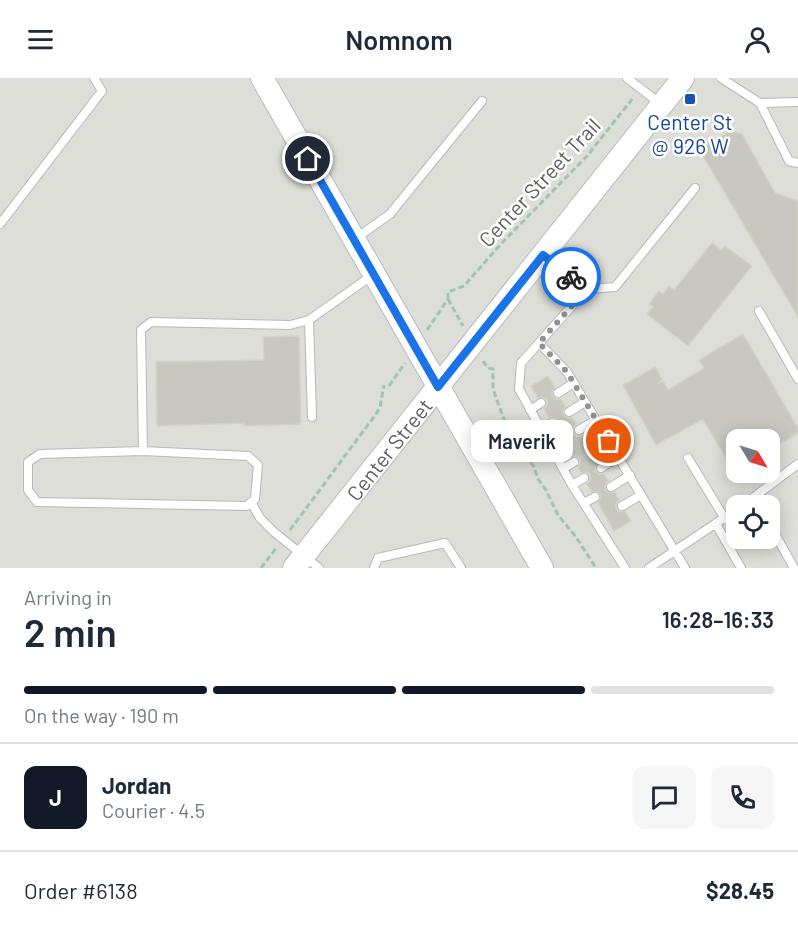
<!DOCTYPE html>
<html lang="en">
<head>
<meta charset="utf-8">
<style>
  body { margin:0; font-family:Barlow,sans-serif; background:#f6f6f7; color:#1f2937; height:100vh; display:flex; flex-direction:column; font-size:22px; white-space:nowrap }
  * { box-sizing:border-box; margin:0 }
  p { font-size:20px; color:#747a83 }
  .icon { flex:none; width:33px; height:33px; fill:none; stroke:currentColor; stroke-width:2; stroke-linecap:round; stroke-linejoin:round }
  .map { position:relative; height:490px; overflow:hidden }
  .details { display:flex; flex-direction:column; background:#fff; flex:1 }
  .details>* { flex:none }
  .needle { width:39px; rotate:128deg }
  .fabs { position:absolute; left:726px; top:351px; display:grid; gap:12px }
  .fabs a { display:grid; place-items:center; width:54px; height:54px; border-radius:12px; background:#fff; box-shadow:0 3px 15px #0003; font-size:30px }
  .pin { position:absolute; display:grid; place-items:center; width:51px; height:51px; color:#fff; margin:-26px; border:3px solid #fff; border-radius:50%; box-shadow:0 2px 6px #0007 }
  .courier { position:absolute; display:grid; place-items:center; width:60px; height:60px; margin:-30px; border:4px solid #1a73e8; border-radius:50%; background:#fff; color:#222; box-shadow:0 2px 8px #0007 }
  .bubble { position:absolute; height:42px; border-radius:12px; background:#fff; box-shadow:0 3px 15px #0003; font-size:20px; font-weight:600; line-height:42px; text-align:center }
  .head em { font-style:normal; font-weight:600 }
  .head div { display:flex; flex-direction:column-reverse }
  .head { display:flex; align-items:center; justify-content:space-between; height:102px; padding:0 24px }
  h1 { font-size:39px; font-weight:600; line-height:45px }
  .bar { display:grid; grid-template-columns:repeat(4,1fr); gap:9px 6px; align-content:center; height:72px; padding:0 24px }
  .bar i { height:8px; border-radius:4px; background:#e0e1e3 }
  .bar .current { background:#111827 }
  .bar p { grid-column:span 4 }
  .line { display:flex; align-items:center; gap:15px; padding:0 24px; border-top:2px solid #e0e1e3 }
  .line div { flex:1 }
  .round { display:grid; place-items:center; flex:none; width:63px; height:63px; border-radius:12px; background:#f6f6f7 }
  header { display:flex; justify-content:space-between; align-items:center; height:78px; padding:0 24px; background:#fff; font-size:27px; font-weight:600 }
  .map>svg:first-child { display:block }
  .industrial { fill:#ddded8; fill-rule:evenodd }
  .building { fill:#c8c8c0; stroke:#d3d3c5; stroke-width:1.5 }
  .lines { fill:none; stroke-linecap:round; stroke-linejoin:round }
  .lane-casing { stroke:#b8b8bf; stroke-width:10 }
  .secondary-casing { stroke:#bbbbc3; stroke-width:24 }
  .path { stroke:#9ec5b7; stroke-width:3; stroke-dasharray:6 3; stroke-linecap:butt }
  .lane { stroke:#fff; stroke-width:8 }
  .secondary { stroke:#fff; stroke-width:22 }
  .done { stroke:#909192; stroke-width:6; stroke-dasharray:0 10.8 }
  .route { stroke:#1a73e8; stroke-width:8 }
  .transit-dot { fill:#1a4fb4; stroke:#fff; stroke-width:2 }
  .labels { text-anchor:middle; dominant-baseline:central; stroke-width:5; stroke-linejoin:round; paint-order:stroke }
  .transit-label { font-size:21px; fill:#164399; stroke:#fff }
  .street-label { font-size:21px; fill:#5e5e65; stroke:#fff }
</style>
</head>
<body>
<header><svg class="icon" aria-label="menu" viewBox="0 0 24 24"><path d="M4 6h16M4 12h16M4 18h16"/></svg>Nomnom<svg class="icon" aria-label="person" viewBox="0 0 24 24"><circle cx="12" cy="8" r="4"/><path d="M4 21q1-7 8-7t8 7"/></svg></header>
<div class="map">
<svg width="798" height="490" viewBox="0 0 798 490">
  <rect width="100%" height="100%" fill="#eeefe6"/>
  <path class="industrial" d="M 0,0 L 798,0 L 798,490 L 0,490 ZM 736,362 L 770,362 L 770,394 L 736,394 ZM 736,428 L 770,428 L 770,460 L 736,460 Z"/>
  <path class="building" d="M 730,53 L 742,56 L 775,115 L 798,123 L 798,239 L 699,71 Z
    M 712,165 L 721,172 L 725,168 L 752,188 L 688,268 L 647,236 L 653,229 L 649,226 L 659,213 L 663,216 L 669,208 L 674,212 Z
    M 743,256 L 798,350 L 798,355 L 770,372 L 770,362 L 736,362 L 736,397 L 703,341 L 656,367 L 623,307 L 655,289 L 662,301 L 658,306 L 663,303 L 668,312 L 704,290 L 699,282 Z
    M 299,258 L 301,346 L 244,348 L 244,345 L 157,348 L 156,284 L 264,282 L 263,259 Z
    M 548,298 L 555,310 L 552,313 L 552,318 L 556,321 L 561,321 L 566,329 L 563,332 L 563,337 L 567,340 L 572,340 L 576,346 L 573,349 L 573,355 L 576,358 L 582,358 L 588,368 L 585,372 L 585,377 L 588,380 L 595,379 L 598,385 L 595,388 L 595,393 L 599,396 L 604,396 L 608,403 L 605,407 L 605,412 L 609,415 L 615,414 L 619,422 L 616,425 L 616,431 L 619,434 L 625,433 L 631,443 L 614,453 L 598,425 L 601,420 L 600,415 L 596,413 L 592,414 L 587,406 L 590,403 L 590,397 L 587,394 L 581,395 L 578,389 L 580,386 L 580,381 L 576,378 L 571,378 L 566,368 L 568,364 L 567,359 L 563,357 L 559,357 L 555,350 L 558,346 L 557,341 L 553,339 L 549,339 L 544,331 L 547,327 L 547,322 L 543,319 L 538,320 L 531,308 Z"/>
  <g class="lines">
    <defs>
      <path id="lane" d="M 627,0 L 662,27
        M 721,0 L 760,25
        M 798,24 L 760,25 L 789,83 L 798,85
        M 0,146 L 102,13 L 94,0
        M 355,161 L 390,136 L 482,23
        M 543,178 L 587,211 L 521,285 L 519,311 L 572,407 L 625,490
        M 587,211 L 615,209 L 695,110
        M 759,233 L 798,301
        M 539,265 L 567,294 L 685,490
        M 558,315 L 574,305
        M 530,332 L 541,325
        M 569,334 L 585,324
        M 312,339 L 309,242 L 374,196
        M 541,351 L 552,345
        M 579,352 L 596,342
        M 551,369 L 562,363
        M 143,373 L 40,376 L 28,384 L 28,412 L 37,424 L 247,428 L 255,421 L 258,387 L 248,378 L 143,373 L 141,252 L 151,244 L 290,247 L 309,242
        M 591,374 L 609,363
        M 688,380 L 725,441
        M 601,390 L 618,379
        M 563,391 L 574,384
        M 572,407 L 584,400
        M 611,409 L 630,397
        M 251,424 L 260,440 L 274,454 L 319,490
        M 584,425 L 595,419
        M 622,428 L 641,417
        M 742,428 L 798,386
        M 716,446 L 741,490
        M 770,447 L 794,490
        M 374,490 L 378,480 L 445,465 L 461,490
        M 649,490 L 736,432"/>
      <g id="secondary">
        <path d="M 262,0 L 542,490"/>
        <path id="s1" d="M 294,490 L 683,0"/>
      </g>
    </defs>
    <use href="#lane" class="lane-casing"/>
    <use href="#secondary" class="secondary-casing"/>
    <path class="path" d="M 448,221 L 463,248
      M 448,221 L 448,214 L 464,208 L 500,167 L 587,78 L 633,20
      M 427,252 L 448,221
      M 483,283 L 488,290 L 493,291 L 493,309 L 495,317 L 504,341 L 513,352 L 517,362 L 522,367 L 527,379 L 534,389 L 538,401 L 546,412 L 558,437 L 576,459 L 596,490
      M 389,308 L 405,285
      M 290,452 L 376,336 L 380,329 L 384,307
      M 261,490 L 277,469"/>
    <use href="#lane" class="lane"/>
    <use href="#secondary" class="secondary"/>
  </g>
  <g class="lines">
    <path class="done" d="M 571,199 L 587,211 L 539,265 L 567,294 L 609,363"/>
    <path class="route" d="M 308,81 L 438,309 L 543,177 L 571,199"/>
  </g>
  <rect class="transit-dot" x="684" y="15" width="12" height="12" rx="3"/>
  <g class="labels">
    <g class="transit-label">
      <text x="690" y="43">Center St<tspan x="690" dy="24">@ 926 W</tspan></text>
    </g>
    <g class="street-label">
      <text transform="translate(539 104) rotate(-47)">Center Street Trail</text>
      <text stroke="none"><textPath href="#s1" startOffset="152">Center Street</textPath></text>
    </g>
  </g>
</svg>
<div class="fabs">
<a><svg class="needle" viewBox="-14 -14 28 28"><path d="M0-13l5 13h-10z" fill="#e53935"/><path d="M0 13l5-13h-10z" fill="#747a83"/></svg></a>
<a><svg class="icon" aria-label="locate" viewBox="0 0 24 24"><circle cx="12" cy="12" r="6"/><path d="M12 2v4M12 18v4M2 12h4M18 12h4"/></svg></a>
</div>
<div class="pin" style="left:609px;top:363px;background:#ea580c"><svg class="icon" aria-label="bag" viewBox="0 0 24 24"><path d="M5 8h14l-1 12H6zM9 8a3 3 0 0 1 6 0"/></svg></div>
<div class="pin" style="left:308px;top:81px;background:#1f2937"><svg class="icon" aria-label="home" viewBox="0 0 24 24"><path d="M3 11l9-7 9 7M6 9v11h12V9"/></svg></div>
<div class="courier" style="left:571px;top:199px"><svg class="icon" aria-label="bike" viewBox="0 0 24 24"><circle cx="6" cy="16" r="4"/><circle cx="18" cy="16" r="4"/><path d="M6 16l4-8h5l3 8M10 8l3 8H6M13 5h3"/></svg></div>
<div class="bubble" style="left:471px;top:342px;width:102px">Maverik</div>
</div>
<section class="details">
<div class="head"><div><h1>2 min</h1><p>Arriving in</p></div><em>16:28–16:33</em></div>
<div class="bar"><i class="current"></i><i class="current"></i><i class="current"></i><i></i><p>On the way · 190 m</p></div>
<div class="line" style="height:108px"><b class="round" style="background:#111827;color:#fff">J</b><div><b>Jordan</b><p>Courier · 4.5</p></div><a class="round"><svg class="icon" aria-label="chat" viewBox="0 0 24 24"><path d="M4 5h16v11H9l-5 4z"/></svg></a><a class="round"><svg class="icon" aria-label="phone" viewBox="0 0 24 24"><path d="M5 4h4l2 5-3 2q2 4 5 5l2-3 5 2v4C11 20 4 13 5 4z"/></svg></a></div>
<div class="line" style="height:78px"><div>Order #6138</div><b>$28.45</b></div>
</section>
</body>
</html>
